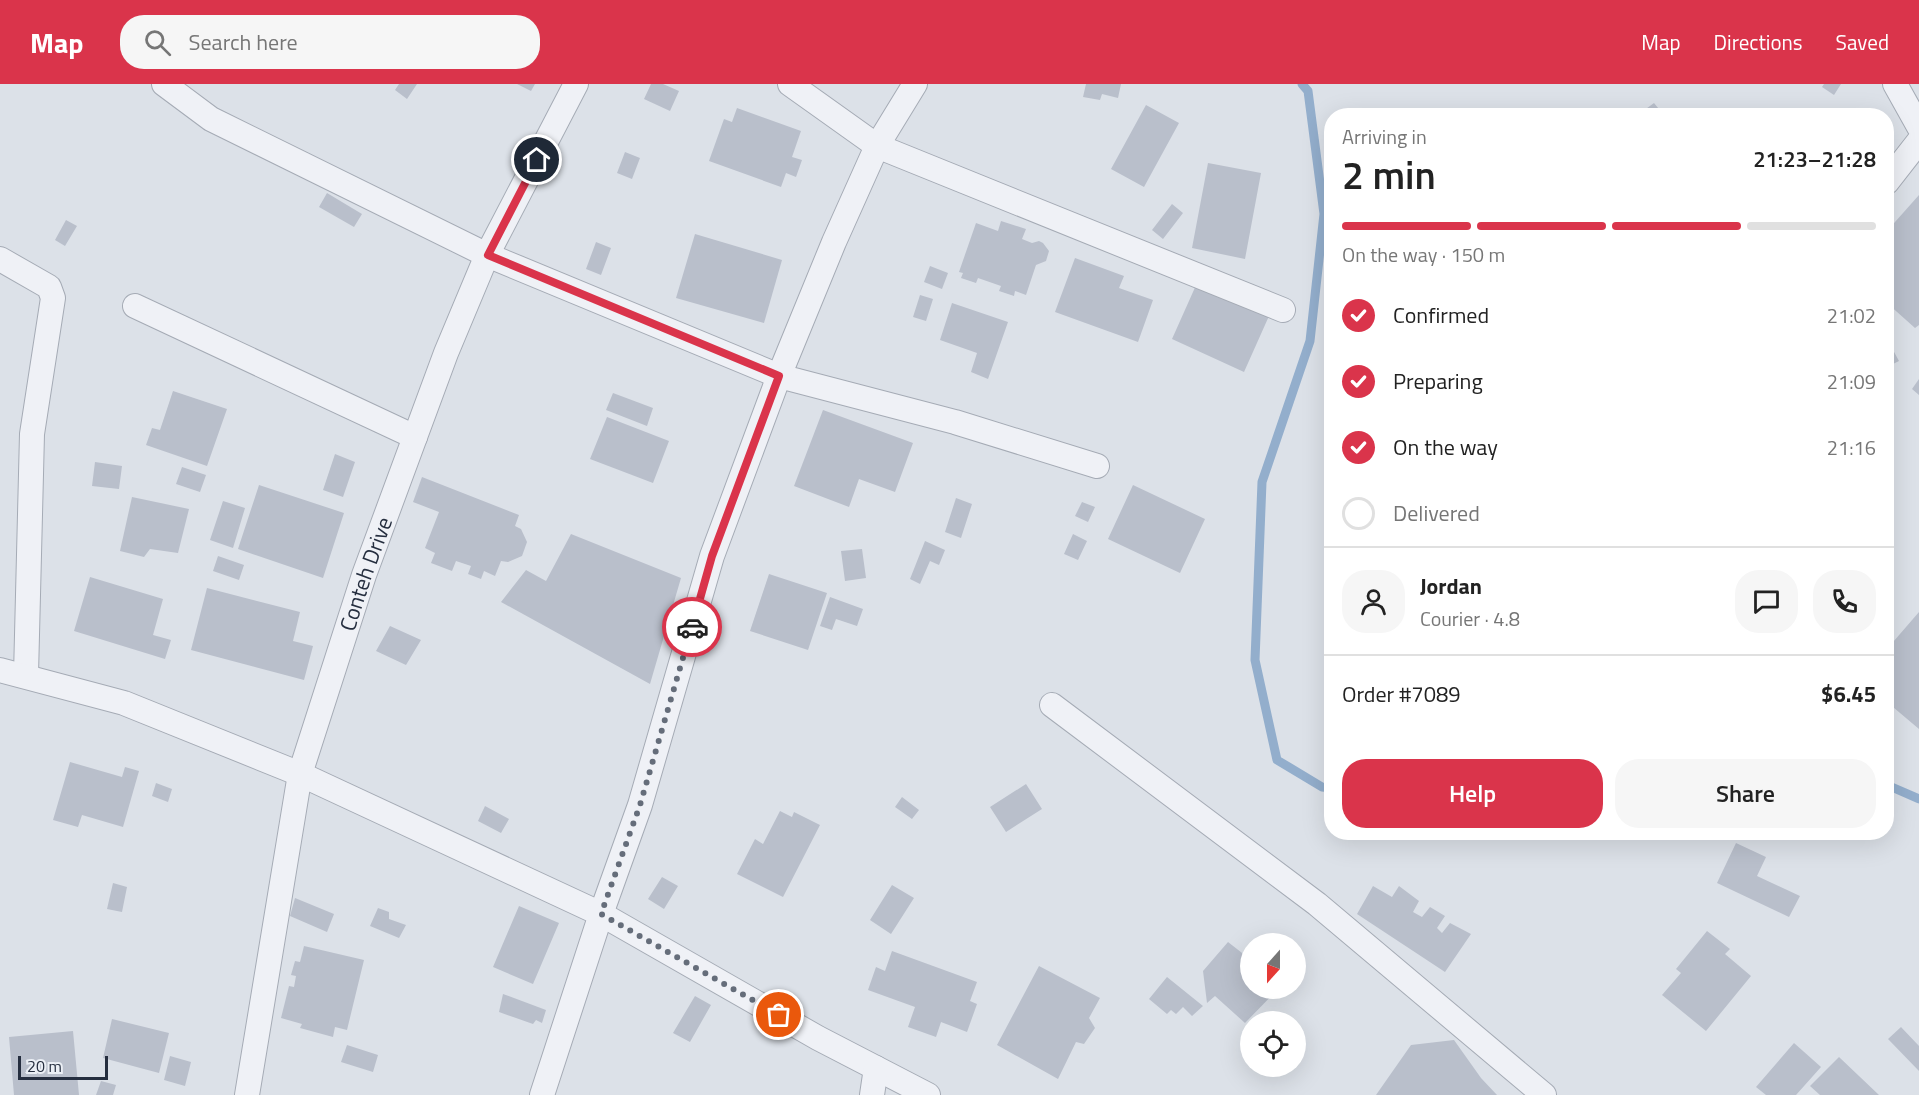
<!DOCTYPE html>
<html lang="en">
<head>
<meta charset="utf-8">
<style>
  body { margin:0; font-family:"Titillium Web",sans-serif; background:#f6f6f6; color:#222; height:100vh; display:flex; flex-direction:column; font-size:22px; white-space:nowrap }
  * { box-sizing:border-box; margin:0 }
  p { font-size:20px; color:#767676 }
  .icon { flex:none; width:33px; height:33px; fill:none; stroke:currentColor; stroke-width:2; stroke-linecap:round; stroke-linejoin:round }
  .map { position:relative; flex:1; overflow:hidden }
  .drawer { position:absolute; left:1324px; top:24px; width:570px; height:732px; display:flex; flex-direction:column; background:#fff; border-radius:24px; box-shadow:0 6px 24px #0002 }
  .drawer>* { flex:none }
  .needle { width:39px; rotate:201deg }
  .controls { position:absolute; left:1240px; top:849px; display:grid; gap:12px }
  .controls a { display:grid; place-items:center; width:66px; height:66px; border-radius:50%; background:#fff; box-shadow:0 6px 24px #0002; font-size:30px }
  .scale { position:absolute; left:18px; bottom:15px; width:90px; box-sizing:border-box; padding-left:6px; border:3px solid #252e3f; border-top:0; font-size:16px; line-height:21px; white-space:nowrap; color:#252e3f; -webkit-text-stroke:4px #ebeff5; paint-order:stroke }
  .pin { position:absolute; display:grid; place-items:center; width:51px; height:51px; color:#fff; margin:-26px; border:3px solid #fff; border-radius:50%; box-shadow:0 2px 6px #0007 }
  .courier { position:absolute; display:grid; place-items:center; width:60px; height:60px; margin:-30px; border:4px solid #da344b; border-radius:50%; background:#fff; color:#222; box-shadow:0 2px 8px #0007 }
  .overview em { font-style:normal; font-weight:600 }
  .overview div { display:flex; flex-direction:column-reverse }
  .overview { display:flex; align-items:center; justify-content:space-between; height:102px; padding:0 18px }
  h1 { font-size:39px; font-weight:600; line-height:45px }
  .bar { display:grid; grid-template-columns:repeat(4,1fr); gap:9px 6px; align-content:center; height:72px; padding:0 18px }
  .bar i { height:8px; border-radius:4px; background:#e0e0e0 }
  .bar .active { background:#da344b }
  .bar p { grid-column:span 4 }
  .line { display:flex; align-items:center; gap:15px; padding:0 18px; border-top:2px solid #e0e0e0 }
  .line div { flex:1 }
  .round { display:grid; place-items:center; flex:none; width:63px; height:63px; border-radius:24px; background:#f6f6f6 }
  ol { padding:0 18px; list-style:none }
  li { display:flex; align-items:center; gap:18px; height:66px }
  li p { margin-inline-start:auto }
  li .icon { padding:6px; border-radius:50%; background:#da344b; color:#fff; stroke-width:4 }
  li:last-child { color:#767676 }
  li i { width:33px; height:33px; border:3px solid #e0e0e0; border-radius:50% }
  .button { display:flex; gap:12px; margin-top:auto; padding:12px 18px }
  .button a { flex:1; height:69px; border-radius:24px; background:#da344b; color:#fff; font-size:24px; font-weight:600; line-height:69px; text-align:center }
  .button a+a { background:#f6f6f6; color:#222 }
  header { display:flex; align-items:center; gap:36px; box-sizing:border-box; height:84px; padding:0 30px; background:#da344b; color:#fff }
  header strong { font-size:28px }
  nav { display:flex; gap:33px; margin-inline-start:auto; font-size:21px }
  .search { width:420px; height:54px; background:#f6f6f6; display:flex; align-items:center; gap:15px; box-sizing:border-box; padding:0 21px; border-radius:24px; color:#767676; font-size:22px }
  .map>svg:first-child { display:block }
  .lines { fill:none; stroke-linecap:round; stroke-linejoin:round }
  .stream { stroke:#93aecc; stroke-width:9 }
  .building { fill:#b9bfcb }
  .minor-casing { stroke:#a5abb5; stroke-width:26 }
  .minor { stroke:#eff1f6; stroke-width:24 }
  .done { stroke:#656d7a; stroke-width:6; stroke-dasharray:0 10.8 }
  .route { stroke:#da344b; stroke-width:8 }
  .labels { text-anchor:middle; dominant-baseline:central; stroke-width:4.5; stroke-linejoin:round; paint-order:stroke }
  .street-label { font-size:22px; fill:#252e3f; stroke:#ebeff5 }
</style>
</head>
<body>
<header>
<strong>Map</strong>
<div class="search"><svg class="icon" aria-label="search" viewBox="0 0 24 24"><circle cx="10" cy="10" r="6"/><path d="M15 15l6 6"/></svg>Search here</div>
<nav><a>Map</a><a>Directions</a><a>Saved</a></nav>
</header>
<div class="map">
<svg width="1919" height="1011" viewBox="0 0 1919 1011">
  <rect width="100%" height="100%" fill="#dce1e8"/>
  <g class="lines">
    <path class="stream" d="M 1302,0 L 1308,7 L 1324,130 L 1310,257 L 1262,398 L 1255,576 L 1277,676 L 1322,703 L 1332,704
      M 1887,701 L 1919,715"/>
  </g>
  <path class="building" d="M 399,0 L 417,0 L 407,15 L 395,6 Z
    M 517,0 L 535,0 L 531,7 Z
    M 651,0 L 663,0 L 679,7 L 670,27 L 644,15 Z
    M 1086,0 L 1121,0 L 1118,14 L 1102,10 L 1100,16 L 1083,13 Z
    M 1824,0 L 1841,0 L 1834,11 L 1822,3 Z
    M 1654,19 L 1663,30 L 1669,26 L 1673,32 L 1640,32 L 1639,30 Z
    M 1146,21 L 1179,39 L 1144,103 L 1111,85 Z
    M 737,24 L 801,47 L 792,73 L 802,76 L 796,93 L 786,89 L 781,103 L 709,77 L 724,35 L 732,38 Z
    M 625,68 L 640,74 L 632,95 L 617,89 Z
    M 1208,79 L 1261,89 L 1245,175 L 1192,164 Z
    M 327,109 L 362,130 L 354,143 L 319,123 Z
    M 1919,111 L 1919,241 L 1915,244 L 1887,219 L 1887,147 Z
    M 1172,120 L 1183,129 L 1163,155 L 1152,146 Z
    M 66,136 L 77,142 L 65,162 L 55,156 Z
    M 1001,137 L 1026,145 L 1022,155 L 1032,159 L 1039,157 L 1043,159 L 1049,167 L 1046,177 L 1036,181 L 1026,211 L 1015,207 L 1014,212 L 999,207 L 1001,202 L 978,194 L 976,199 L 961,194 L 963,189 L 959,188 L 976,139 L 998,147 Z
    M 695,150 L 782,176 L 764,239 L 676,214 Z
    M 596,158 L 611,164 L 601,191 L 586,185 Z
    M 1075,174 L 1124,192 L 1119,204 L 1153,216 L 1138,258 L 1055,228 Z
    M 930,182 L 948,189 L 942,205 L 924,198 Z
    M 1197,199 L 1269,232 L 1244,288 L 1172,255 Z
    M 920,211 L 933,215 L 926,237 L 913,233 Z
    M 952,219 L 1008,238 L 988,295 L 971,288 L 977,269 L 940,256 Z
    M 1887,255 L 1899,277 L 1887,283 Z
    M 1919,295 L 1919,311 L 1912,305 Z
    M 173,307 L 227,325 L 207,382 L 146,361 L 152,344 L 160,346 Z
    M 613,309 L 653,324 L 647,342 L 606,326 Z
    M 823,326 L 913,359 L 895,408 L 859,395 L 849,423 L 794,402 Z
    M 607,333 L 669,357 L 653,399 L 590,375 Z
    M 335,370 L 355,378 L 343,413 L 323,406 Z
    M 95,378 L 122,382 L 119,405 L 92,402 Z
    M 182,383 L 206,391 L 200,408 L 176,400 Z
    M 422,393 L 519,431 L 515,442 L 521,445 L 527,458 L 522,472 L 508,478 L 501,477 L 495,492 L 484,487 L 481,495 L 468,490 L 471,482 L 456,477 L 452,487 L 431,479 L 435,469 L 425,464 L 439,428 L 413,418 Z
    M 259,401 L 344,429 L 323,494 L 238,465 Z
    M 1133,401 L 1205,435 L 1180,489 L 1108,455 Z
    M 132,413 L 189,425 L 178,469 L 150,465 L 144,473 L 120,467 Z
    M 956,414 L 972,420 L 961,454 L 945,448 Z
    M 223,417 L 245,424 L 233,464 L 210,456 Z
    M 1082,418 L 1095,423 L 1088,438 L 1075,432 Z
    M 571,450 L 681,494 L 650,600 L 501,518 L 526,486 L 546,497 Z
    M 1073,450 L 1087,457 L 1078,476 L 1064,470 Z
    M 925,457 L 945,466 L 939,481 L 930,477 L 920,500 L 910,495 Z
    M 862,465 L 866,494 L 845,497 L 841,467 Z
    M 218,472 L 244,481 L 239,496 L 213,487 Z
    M 769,490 L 827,509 L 808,566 L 750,547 Z
    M 90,493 L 163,515 L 153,551 L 171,556 L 165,575 L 74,547 Z
    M 207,504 L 300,528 L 293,557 L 313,562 L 304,596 L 191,566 Z
    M 830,513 L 863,525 L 857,542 L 836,535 L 832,546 L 820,542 Z
    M 1919,528 L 1919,645 L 1887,618 L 1887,565 Z
    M 390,542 L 421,556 L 406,581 L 376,567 Z
    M 70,678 L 122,693 L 125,683 L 139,687 L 123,743 L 82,731 L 78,743 L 53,736 Z
    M 156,699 L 172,705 L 168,718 L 152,712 Z
    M 1026,700 L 1042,725 L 1006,748 L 990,723 Z
    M 902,713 L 919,726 L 912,735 L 895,723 Z
    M 485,722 L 509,735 L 501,749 L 478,737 Z
    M 780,727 L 792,733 L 794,728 L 820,741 L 783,813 L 737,790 L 755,755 L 763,760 Z
    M 1736,759 L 1766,773 L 1757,792 L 1800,812 L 1789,833 L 1717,799 Z
    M 662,793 L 678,802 L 664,825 L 648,815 Z
    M 113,799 L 127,803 L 122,828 L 107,825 Z
    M 892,801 L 914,814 L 891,850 L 870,836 Z
    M 1373,802 L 1392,813 L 1399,802 L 1419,817 L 1413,828 L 1422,833 L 1430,823 L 1445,832 L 1437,844 L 1442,849 L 1450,839 L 1471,850 L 1445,888 L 1357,830 Z
    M 295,814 L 334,830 L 327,848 L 290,832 Z
    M 519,822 L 559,839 L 533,900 L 493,883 Z
    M 378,824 L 389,828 L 389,835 L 406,841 L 399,854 L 370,842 Z
    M 1707,847 L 1730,865 L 1725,870 L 1751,892 L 1706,947 L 1662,911 L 1681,889 L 1676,885 Z
    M 1228,858 L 1251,876 L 1251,904 L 1279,904 L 1245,939 L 1215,912 L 1207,919 L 1203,887 Z
    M 304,862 L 364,876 L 347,946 L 335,943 L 333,953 L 300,944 L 302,940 L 281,934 L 289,902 L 294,903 L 296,892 L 291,891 L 295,877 L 300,878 Z
    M 892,867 L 977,898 L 970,917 L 977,920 L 967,948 L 941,938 L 936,953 L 908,943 L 915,923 L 868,906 L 876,883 L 885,887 Z
    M 1039,882 L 1100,914 L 1089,934 L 1095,944 L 1084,960 L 1076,958 L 1058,995 L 997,961 Z
    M 1167,893 L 1203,922 L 1192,932 L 1183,923 L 1176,930 L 1171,926 L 1167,930 L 1149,915 Z
    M 503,910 L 546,926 L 542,939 L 536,936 L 533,940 L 499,928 Z
    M 695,912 L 711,921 L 690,958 L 673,949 Z
    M 112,935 L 169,949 L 159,989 L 103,974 Z
    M 1901,943 L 1919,962 L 1919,987 L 1888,955 Z
    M 73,947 L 79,1011 L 14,1011 L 9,953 Z
    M 1454,956 L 1481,994 L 1497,1011 L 1376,1011 L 1411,961 Z
    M 1794,959 L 1821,983 L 1796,1011 L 1766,1011 L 1756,1003 Z
    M 347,961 L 378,971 L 373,988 L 341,978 Z
    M 170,972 L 191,978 L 185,1002 L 164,996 Z
    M 1839,973 L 1879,1011 L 1820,1011 L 1810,1002 Z
    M 101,997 L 116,1001 L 113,1011 L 96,1011 Z"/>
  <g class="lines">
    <defs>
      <g id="minor">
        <path d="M 164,0 L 211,35 L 487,171 L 779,292 L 955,338 L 1097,382"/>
        <path d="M 790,0 L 877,62 L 1283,226"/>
        <path d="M 1895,0 L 1919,43"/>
        <path d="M 1887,98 L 1919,57"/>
        <path d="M 0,175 L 49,203 L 53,214 L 32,350 L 26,591"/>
        <path d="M 135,222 L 415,353"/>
        <path d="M 0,586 L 124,619 L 300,690 L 601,830 L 818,954 L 928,1011"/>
        <path d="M 1052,621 L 1317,820 L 1544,1011"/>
        <path id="s1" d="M 247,1011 L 300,690 L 364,491 L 446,269 L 487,171 L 576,0"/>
        <path d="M 542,1011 L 601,830 L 640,721 L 712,472 L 779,292 L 834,158 L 877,62 L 915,0"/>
        <path d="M 872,1011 L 876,984"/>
      </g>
    </defs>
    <use href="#minor" class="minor-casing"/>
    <use href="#minor" class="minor"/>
  </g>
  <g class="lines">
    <path class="done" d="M 692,543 L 640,721 L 601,830 L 779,931"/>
    <path class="route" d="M 537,76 L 488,171 L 779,292 L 712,472 L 692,543"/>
  </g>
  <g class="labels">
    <g class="street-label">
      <text stroke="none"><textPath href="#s1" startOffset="536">Conteh Drive</textPath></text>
    </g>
  </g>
</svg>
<div class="controls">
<a><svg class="needle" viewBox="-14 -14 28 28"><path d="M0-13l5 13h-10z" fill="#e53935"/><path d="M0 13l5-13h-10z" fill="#767676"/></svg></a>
<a><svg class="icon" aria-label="locate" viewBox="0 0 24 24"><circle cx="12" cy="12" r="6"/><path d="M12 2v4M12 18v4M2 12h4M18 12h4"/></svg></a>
</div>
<div class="scale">20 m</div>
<div class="pin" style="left:779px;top:931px;background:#ea580c"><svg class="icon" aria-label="bag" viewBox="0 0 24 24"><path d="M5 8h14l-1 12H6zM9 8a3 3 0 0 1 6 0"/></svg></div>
<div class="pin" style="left:537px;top:76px;background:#1f2937"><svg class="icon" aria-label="home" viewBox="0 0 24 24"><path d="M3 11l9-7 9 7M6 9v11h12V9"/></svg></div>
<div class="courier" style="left:692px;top:543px"><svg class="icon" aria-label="car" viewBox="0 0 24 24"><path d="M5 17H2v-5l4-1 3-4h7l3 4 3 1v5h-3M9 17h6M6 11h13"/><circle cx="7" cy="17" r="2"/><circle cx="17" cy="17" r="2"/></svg></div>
<section class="drawer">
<div class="overview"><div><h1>2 min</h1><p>Arriving in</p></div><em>21:23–21:28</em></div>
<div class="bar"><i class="active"></i><i class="active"></i><i class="active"></i><i></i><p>On the way · 150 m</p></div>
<ol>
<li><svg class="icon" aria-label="check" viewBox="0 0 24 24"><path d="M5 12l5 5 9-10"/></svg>Confirmed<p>21:02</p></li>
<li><svg class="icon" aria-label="check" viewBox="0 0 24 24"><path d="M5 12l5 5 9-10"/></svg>Preparing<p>21:09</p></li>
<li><svg class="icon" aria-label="check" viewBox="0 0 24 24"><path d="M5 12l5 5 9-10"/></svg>On the way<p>21:16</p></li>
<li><i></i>Delivered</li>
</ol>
<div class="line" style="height:108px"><a class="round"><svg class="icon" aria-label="person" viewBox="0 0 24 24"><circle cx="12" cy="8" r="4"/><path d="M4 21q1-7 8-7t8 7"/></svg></a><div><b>Jordan</b><p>Courier · 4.8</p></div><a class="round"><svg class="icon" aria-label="chat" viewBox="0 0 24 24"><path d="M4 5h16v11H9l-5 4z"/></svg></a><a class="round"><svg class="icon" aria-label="phone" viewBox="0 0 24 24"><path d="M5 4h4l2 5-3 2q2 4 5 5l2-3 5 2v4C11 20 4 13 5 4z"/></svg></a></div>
<div class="line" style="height:78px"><div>Order #7089</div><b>$6.45</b></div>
<div class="button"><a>Help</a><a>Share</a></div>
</section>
</div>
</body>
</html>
